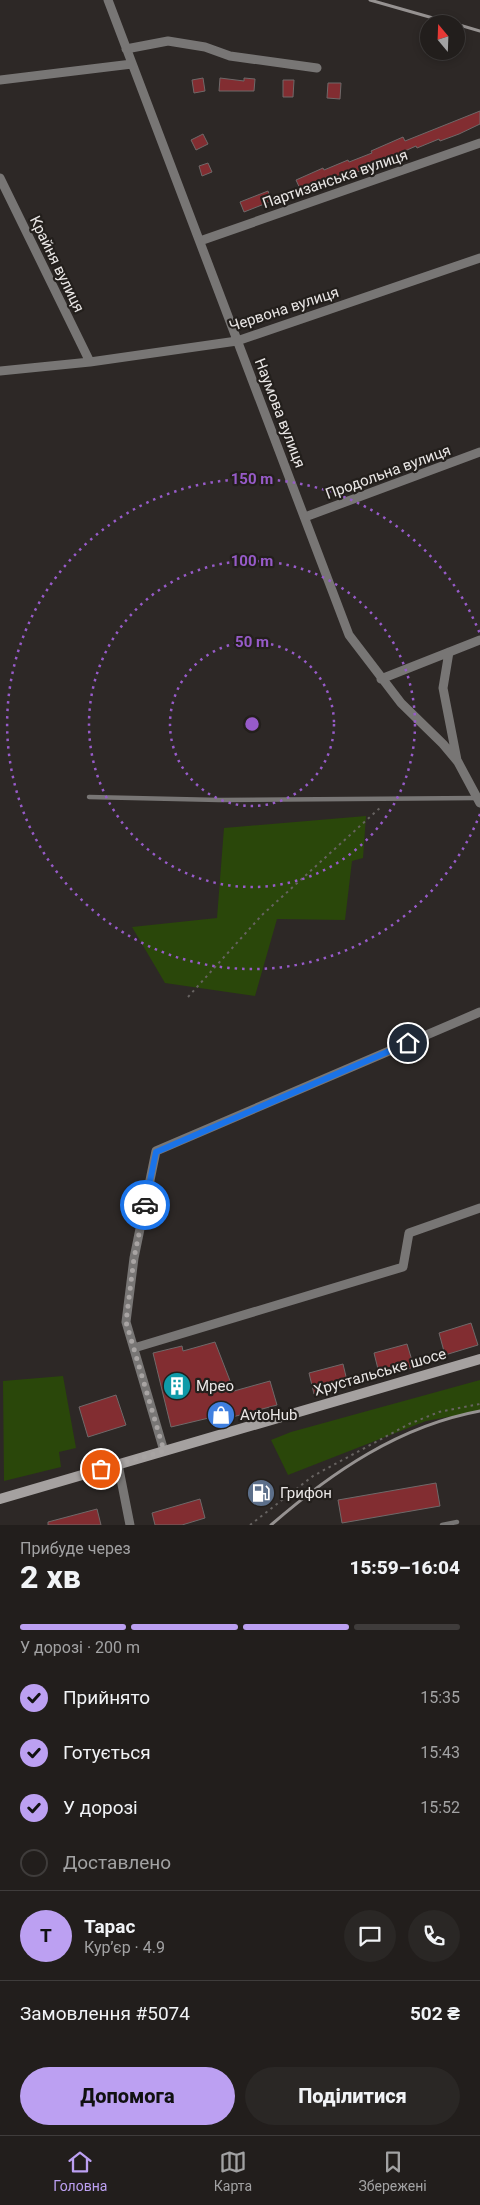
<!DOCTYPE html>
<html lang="uk">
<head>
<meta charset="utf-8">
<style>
  body { margin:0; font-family:Roboto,sans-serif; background:#2a2725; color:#f1f3f6; height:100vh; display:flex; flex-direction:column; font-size:19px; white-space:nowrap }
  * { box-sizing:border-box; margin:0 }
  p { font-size:16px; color:#a2a2a3 }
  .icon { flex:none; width:28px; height:28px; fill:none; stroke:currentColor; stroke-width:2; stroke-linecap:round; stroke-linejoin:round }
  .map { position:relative; height:1525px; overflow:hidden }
  .side { display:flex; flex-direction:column; background:#221e1c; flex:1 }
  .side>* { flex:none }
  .needle { width:32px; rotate:341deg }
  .fabs { position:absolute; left:420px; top:15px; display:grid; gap:10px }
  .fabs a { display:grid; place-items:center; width:45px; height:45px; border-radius:50%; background:#221e1c; box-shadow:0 2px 8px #0003,0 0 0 1px #3f3c3b; font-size:25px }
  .pin { position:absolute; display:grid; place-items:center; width:42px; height:42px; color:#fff; margin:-21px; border:2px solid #fff; border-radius:50%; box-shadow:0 1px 5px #0007 }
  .courier { position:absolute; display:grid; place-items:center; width:50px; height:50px; margin:-25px; border:4px solid #1a73e8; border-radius:50%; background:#fff; color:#222; box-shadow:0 1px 6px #0007 }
  .overview em { font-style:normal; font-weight:800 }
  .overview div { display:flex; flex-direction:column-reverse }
  .overview { display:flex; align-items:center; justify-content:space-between; height:85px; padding:0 20px }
  h1 { font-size:32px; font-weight:800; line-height:38px }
  .bar { display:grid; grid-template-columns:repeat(4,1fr); gap:8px 5px; align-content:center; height:60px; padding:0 20px }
  .bar i { height:6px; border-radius:4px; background:#3f3c3b }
  .bar .selected { background:#bca0f2 }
  .bar p { grid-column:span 4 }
  .line { display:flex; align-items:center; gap:12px; padding:0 20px; border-top:1px solid #3f3c3b }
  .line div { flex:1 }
  .round { display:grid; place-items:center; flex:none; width:52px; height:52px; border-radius:26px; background:#2a2725 }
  ol { padding:0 20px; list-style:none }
  li { display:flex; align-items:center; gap:15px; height:55px }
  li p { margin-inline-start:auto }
  li .icon { padding:5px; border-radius:50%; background:#bca0f2; color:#111; stroke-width:4 }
  li:last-child { color:#a2a2a3 }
  li i { width:28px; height:28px; border:2px solid #3f3c3b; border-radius:50% }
  .button { display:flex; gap:10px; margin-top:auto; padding:10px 20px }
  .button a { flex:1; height:58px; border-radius:30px; background:#bca0f2; color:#111; font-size:20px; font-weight:800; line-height:58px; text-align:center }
  .button a+a { background:#2a2725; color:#f1f3f6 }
  .tabs { display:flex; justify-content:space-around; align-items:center; height:70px; border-top:1px solid #3f3c3b; background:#221e1c; font-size:14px; color:#a2a2a3 }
  .tabs a { display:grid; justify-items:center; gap:2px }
  .tabs .selected { color:#bca0f2 }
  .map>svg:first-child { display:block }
  .green { fill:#2a470a }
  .building { fill:#822d31; stroke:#6f6969 }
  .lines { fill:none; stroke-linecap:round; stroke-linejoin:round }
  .path { stroke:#676361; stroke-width:2; stroke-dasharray:2.5 4; stroke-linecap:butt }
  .lane { stroke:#787675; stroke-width:4.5 }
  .street { stroke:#787675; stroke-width:9 }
  .secondary { stroke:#a5a1a0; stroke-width:10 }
  .rail { stroke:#969291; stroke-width:3 }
  .done { stroke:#a8a4a3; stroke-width:5; stroke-dasharray:0 9 }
  .route { stroke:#1a73e8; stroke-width:6 }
  .ring { fill:none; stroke:#975bc9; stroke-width:2.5; stroke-dasharray:2.5 5 }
  .labels { text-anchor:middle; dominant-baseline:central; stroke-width:4.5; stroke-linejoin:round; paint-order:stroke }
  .street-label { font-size:15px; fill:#eae7e6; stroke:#231f1c }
  .poi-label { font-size:15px; fill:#eae7e6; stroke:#231f1c; text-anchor:start }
  .centre { fill:#975bc9; stroke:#231f1c; stroke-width:2.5 }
  .ring-label { font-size:15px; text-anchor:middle; font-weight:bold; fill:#975bc9; stroke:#231f1c; stroke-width:4.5; stroke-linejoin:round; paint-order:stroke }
</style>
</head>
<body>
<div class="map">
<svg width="480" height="1525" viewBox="0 0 480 1525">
  <rect width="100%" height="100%" fill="#2d2826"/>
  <path class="green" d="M 366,816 L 363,858 L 352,861 L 345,920 L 277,919 L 255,996 L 165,983 L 132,927 L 217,918 L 224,828 Z
    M 63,1376 L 76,1448 L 59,1452 L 61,1467 L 4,1481 L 3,1381 Z
    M 480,1380 L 480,1411 L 426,1421 L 288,1475 L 271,1440 L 291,1432 Z"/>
  <path class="building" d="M 203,78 L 205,91 L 194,93 L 192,80 Z
    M 220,78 L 244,81 L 244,78 L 255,79 L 254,91 L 219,91 Z
    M 283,80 L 294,80 L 293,97 L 283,97 Z
    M 328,83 L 341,83 L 340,99 L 327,98 Z
    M 480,111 L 480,124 L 459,134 L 440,141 L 439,139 L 417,148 L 416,146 L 360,171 L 342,177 L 342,175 L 319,185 L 318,183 L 301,191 L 296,180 L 323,168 L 324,170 L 348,160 L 349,162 L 372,153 L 371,151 L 403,137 L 405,141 Z
    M 203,134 L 208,144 L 196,150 L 191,140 Z
    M 208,163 L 212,172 L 202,176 L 199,166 Z
    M 268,191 L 272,201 L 244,212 L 240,202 Z
    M 471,1323 L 478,1345 L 445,1355 L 439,1333 Z
    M 215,1342 L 234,1391 L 270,1381 L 277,1405 L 214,1422 L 213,1417 L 171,1427 L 153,1353 L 182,1346 L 183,1351 Z
    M 407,1344 L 414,1367 L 380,1377 L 374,1353 Z
    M 343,1364 L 348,1385 L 314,1394 L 309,1373 Z
    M 116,1395 L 126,1425 L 88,1437 L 79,1407 Z
    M 436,1483 L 440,1506 L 342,1523 L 338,1500 Z
    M 200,1499 L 205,1518 L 182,1525 L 155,1525 L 152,1513 Z
    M 97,1509 L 101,1525 L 48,1525 L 48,1522 Z"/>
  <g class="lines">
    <path class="path" d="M 188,997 L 262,915 L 382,806
      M 250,1525 L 313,1476 L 409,1424 L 439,1412 L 480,1404"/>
    <path class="lane" d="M 89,797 L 219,800 L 477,798
      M 442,1525 L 457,1522"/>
    <path class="street" d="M 108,0 L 349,635 L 401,703 L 443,744 L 458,762 L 480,803
      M 126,49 L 168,41 L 205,47 L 230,56 L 317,68
      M 0,80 L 132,64
      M 0,178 L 90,362
      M 200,241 L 480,143
      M 0,371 L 90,362 L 237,341 L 480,258
      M 305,517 L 480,452
      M 449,652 L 443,688 L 457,760
      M 381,679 L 480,640
      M 134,1348 L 403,1267 L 409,1233 L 480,1208
      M 164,1451 L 126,1322 L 134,1258 L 156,1151 L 480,1012
      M 118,1464 L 130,1525"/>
    <path class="secondary" d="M 0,1499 L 480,1359"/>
    <path class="rail" d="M 370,0 L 454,24
      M 456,24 L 480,31
      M 271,1525 C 332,1472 399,1426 480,1411"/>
  </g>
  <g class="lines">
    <path class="done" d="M 101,1469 L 164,1451 L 126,1322 L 134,1258 L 145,1205"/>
    <path class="route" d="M 145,1205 L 156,1152 L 408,1043"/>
  </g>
  <g class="ring">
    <circle cx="252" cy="724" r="82"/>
    <circle cx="252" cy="724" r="163"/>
    <path d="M480 814A245 245 0 1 1 480 634"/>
  </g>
  <defs>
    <symbol id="building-disc" viewBox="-11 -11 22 22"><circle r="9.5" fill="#0f9aa8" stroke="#231f1c"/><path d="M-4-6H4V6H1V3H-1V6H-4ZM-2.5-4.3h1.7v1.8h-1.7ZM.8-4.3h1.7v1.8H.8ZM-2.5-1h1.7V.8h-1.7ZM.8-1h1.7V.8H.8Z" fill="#fff"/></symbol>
    <symbol id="shop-disc" viewBox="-11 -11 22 22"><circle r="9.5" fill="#3f7fe0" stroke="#231f1c"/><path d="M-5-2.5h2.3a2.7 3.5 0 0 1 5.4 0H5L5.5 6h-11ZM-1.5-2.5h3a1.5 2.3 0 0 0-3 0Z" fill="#fff"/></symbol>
    <symbol id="fuel-disc" viewBox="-11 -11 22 22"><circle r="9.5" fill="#5c6f8a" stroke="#231f1c"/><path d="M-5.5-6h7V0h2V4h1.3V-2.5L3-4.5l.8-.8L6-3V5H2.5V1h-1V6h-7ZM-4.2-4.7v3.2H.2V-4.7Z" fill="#fff"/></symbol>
  </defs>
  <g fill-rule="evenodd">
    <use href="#building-disc" x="161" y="1370" width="32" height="32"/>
    <use href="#shop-disc" x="205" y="1399" width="32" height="32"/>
    <use href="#fuel-disc" x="245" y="1477" width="32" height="32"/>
  </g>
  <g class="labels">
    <g class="street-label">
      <text transform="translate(335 179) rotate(-19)">Партизанська вулиця</text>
      <text transform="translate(57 264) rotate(64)">Крайня вулиця</text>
      <text transform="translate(284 309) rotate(-18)">Червона вулиця</text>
      <text transform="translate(280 413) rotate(69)">Наумова вулиця</text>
      <text transform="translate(388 472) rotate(-20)">Продольна вулиця</text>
      <text transform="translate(380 1372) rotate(-16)">Хрустальське шосе</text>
    </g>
    <g class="poi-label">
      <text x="196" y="1386">Мрео</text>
      <text x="240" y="1415">AvtoHub</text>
      <text x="280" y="1493">Грифон</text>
    </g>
  </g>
  <circle cx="252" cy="724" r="8" class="centre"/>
  <g class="ring-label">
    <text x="252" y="484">150 m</text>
    <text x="252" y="566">100 m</text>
    <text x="252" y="647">50 m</text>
  </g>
</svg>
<div class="fabs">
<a><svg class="needle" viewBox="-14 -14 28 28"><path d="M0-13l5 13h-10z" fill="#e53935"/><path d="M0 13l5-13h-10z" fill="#a2a2a3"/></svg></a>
</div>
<div class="pin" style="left:101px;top:1469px;background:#ea580c"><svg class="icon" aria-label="bag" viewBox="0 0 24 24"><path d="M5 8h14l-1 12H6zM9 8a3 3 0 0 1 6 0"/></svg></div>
<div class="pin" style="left:408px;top:1043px;background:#1f2937"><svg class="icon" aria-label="home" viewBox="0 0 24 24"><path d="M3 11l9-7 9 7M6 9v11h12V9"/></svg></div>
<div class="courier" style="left:145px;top:1205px"><svg class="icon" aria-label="car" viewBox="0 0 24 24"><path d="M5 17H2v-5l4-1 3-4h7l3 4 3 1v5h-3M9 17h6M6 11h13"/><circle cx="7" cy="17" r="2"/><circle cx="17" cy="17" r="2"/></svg></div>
</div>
<section class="side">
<div class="overview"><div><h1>2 хв</h1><p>Прибуде через</p></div><em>15:59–16:04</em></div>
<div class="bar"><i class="selected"></i><i class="selected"></i><i class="selected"></i><i></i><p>У дорозі · 200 m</p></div>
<ol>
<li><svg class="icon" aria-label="check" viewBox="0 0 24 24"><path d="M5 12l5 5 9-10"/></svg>Прийнято<p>15:35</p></li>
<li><svg class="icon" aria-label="check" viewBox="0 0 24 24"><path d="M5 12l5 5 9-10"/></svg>Готується<p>15:43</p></li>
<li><svg class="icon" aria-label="check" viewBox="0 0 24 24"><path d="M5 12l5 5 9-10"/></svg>У дорозі<p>15:52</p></li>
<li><i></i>Доставлено</li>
</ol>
<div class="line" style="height:90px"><b class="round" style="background:#bca0f2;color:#111">Т</b><div><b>Тарас</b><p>Кур’єр · 4.9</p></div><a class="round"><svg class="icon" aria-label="chat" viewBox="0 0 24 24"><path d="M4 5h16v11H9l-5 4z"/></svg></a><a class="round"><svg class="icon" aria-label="phone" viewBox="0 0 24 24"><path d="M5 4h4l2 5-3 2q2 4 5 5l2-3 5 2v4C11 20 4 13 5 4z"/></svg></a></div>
<div class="line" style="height:65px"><div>Замовлення #5074</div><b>502 ₴</b></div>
<div class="button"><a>Допомога</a><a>Поділитися</a></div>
</section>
<nav class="tabs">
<a class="selected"><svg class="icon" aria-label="home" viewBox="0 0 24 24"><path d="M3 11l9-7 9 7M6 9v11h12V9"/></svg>Головна</a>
<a><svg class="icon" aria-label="map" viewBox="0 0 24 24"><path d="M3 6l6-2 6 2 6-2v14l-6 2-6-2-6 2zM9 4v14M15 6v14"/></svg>Карта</a>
<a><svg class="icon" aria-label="saved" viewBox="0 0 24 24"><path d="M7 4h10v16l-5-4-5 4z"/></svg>Збережені</a>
</nav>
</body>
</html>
